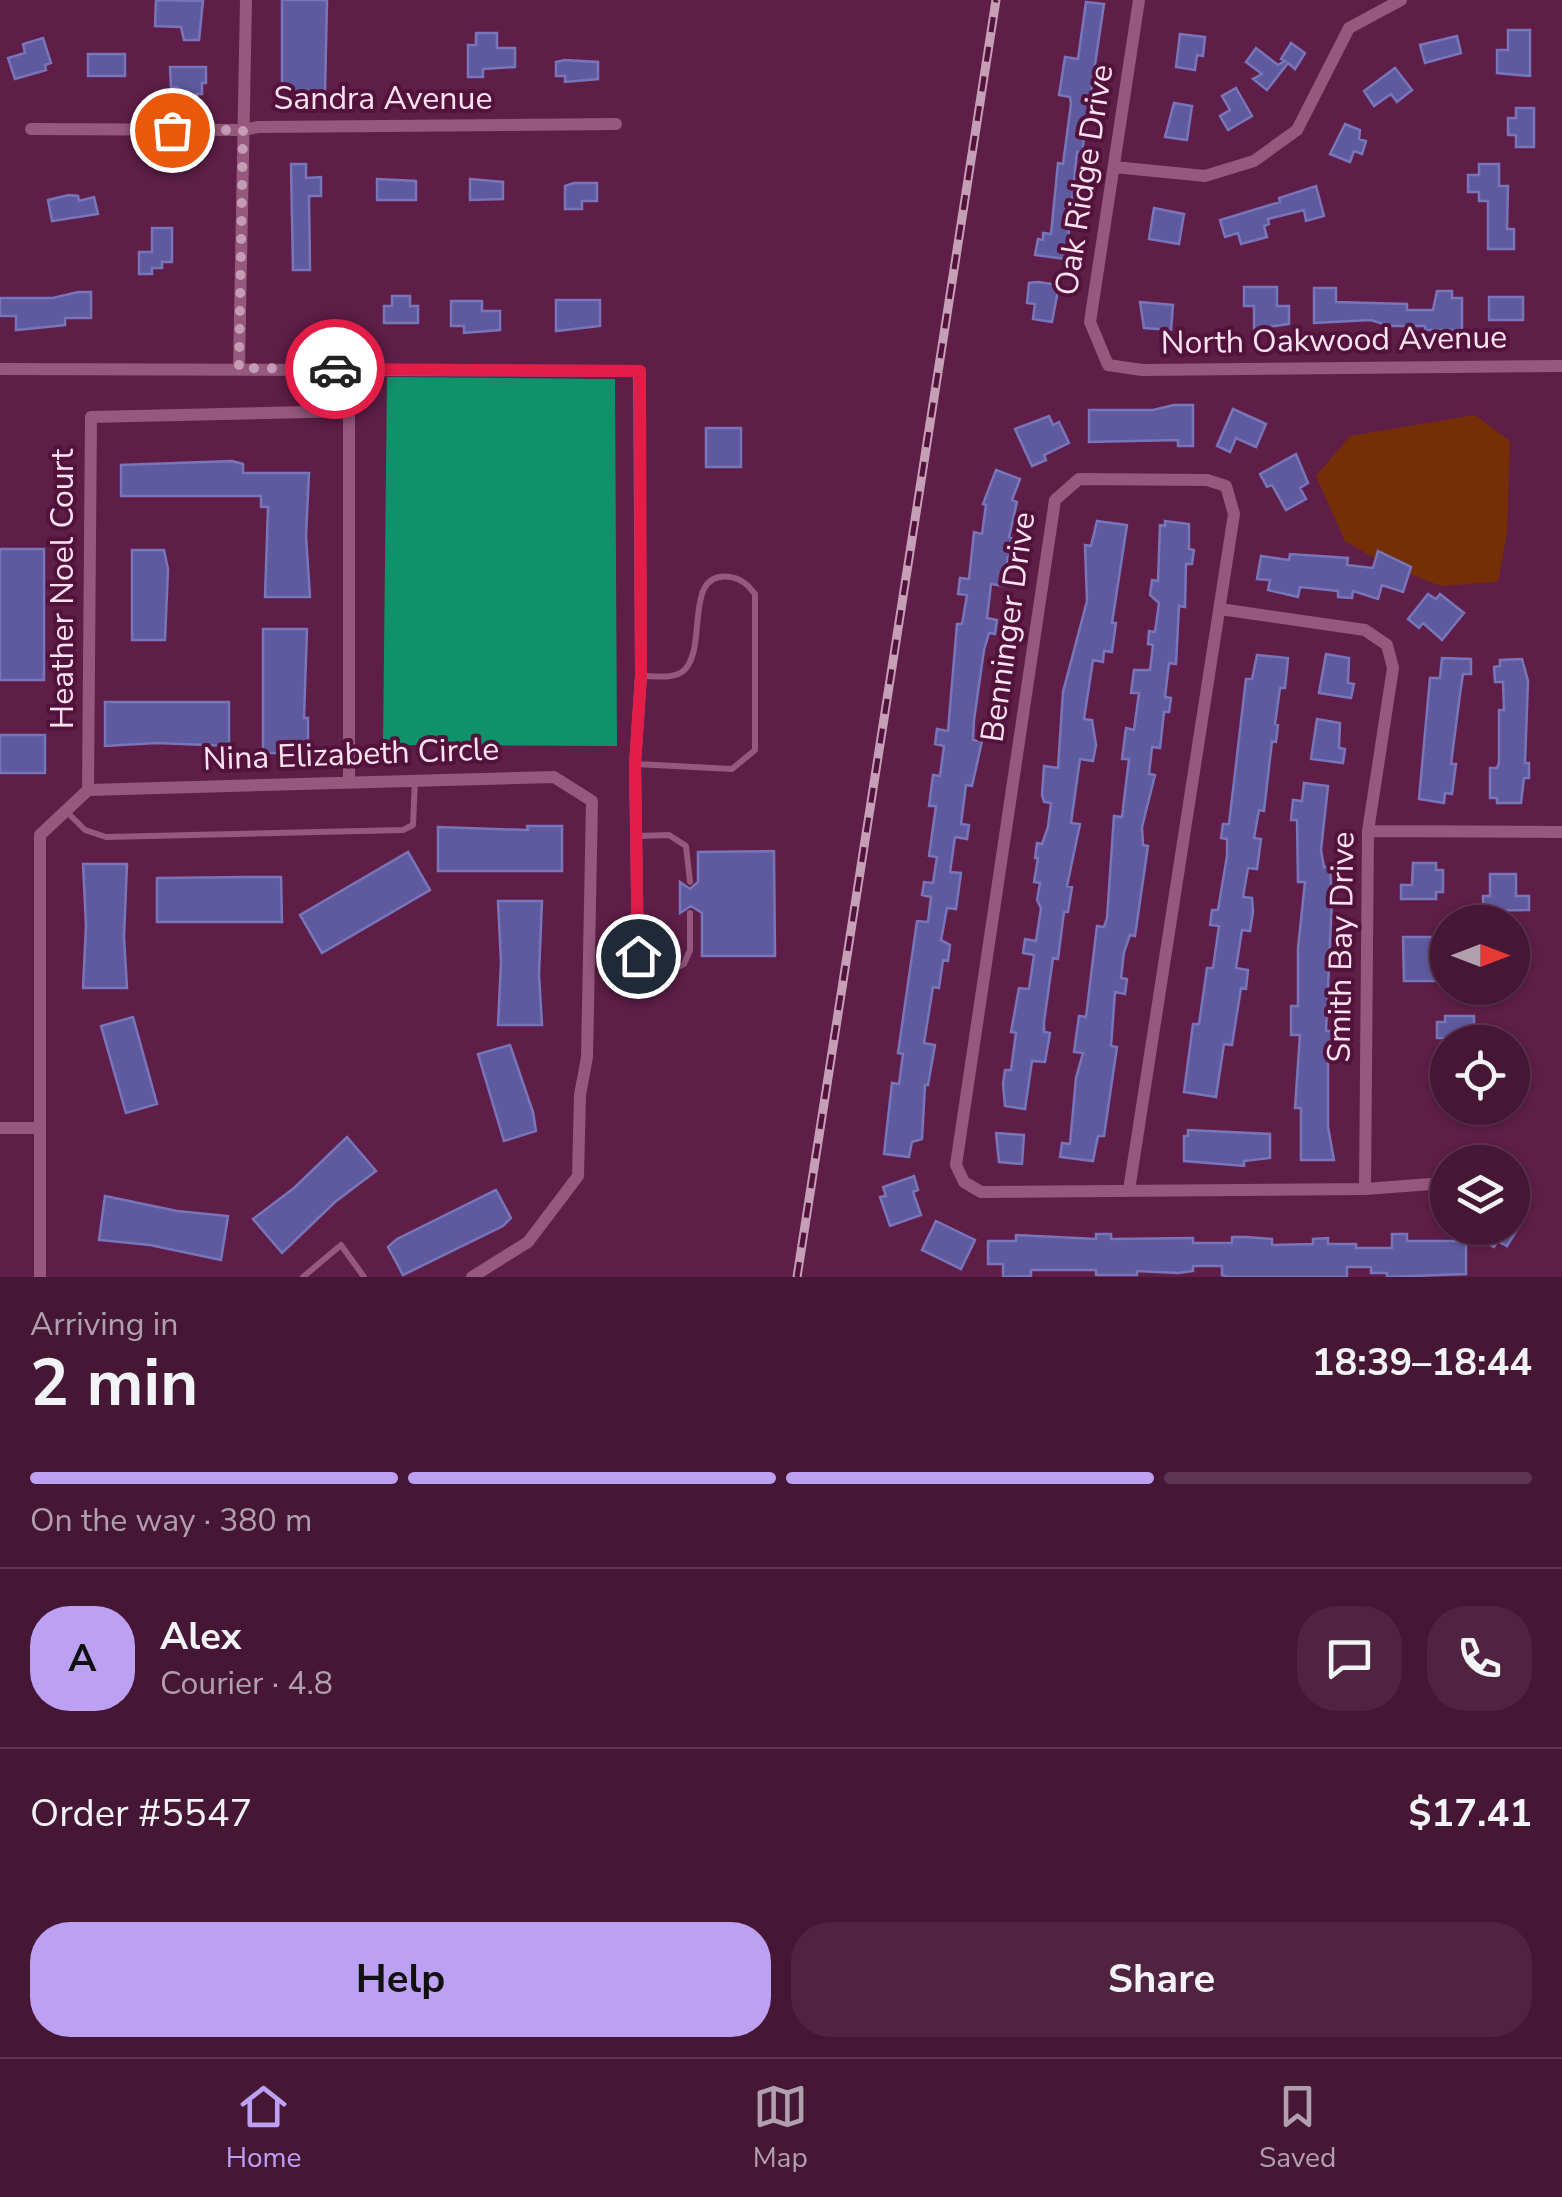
<!DOCTYPE html>
<html lang="en">
<head>
<meta charset="utf-8">
<style>
  body { margin:0; font-family:"Nunito Sans",sans-serif; background:#502341; color:#f1f3f6; height:100vh; display:flex; flex-direction:column; font-size:38px; white-space:nowrap }
  * { box-sizing:border-box; margin:0 }
  p { font-size:32px; color:#b09fad }
  .icon { flex:none; width:55px; height:55px; fill:none; stroke:currentColor; stroke-width:2; stroke-linecap:round; stroke-linejoin:round }
  .map { position:relative; height:1277px; overflow:hidden }
  .panel { display:flex; flex-direction:column; background:#461635; flex:1 }
  .panel>* { flex:none }
  .needle { width:65px; rotate:90deg }
  .buttons { position:absolute; left:1430px; top:905px; display:grid; gap:20px }
  .buttons a { display:grid; place-items:center; width:100px; height:100px; border-radius:50%; background:#461635; box-shadow:0 2px 8px #0004,0 0 0 2px #5e3550; font-size:50px }
  .pin { position:absolute; display:grid; place-items:center; width:85px; height:85px; color:#fff; margin:-42px; border:5px solid #fff; border-radius:50%; box-shadow:0 2px 10px #0007 }
  .courier { position:absolute; display:grid; place-items:center; width:100px; height:100px; margin:-50px; border:8px solid #e11d48; border-radius:50%; background:#fff; color:#222; box-shadow:0 2px 12px #0007 }
  .summary em { font-style:normal; font-weight:700 }
  .summary div { display:flex; flex-direction:column-reverse }
  .summary { display:flex; align-items:center; justify-content:space-between; height:170px; padding:0 30px }
  h1 { font-size:65px; font-weight:700; line-height:75px }
  .bar { display:grid; grid-template-columns:repeat(4,1fr); gap:15px 10px; align-content:center; height:120px; padding:0 30px }
  .bar i { height:12px; border-radius:8px; background:#5e3550 }
  .bar .current { background:#bca0f2 }
  .bar p { grid-column:span 4 }
  .line { display:flex; align-items:center; gap:25px; padding:0 30px; border-top:2px solid #5e3550 }
  .line div { flex:1 }
  .round { display:grid; place-items:center; flex:none; width:105px; height:105px; border-radius:40px; background:#502341 }
  .button { display:flex; gap:20px; margin-top:auto; padding:20px 30px }
  .button a { flex:1; height:115px; border-radius:40px; background:#bca0f2; color:#111; font-size:40px; font-weight:700; line-height:115px; text-align:center }
  .button a+a { background:#502341; color:#f1f3f6 }
  .tabs { display:flex; justify-content:space-around; align-items:center; height:140px; border-top:2px solid #5e3550; background:#461635; font-size:28px; color:#b09fad }
  .tabs a { display:grid; justify-items:center; gap:5px }
  .tabs .current { color:#bca0f2 }
  .map>svg:first-child { display:block }
  .green { fill:#742f07 }
  .water { fill:#0f916a }
  .building { fill:#5e5a9d; stroke:#7975bb; stroke-width:2.5 }
  .lines { fill:none; stroke-linecap:round; stroke-linejoin:round }
  .service { stroke:#96587c; stroke-width:6 }
  .minor { stroke:#96587c; stroke-width:12 }
  .rail-casing { stroke:#c59fb6; stroke-width:9 }
  .rail { stroke:#52123c; stroke-width:5; stroke-dasharray:15; stroke-linecap:butt }
  .done { stroke:#c49db4; stroke-width:10; stroke-dasharray:0 18 }
  .route { stroke:#e11d48; stroke-width:12 }
  .labels { text-anchor:middle; dominant-baseline:central; stroke-width:8; stroke-linejoin:round; paint-order:stroke }
  .street-label { font-size:32px; fill:#fbe2ef; stroke:#52123c }
</style>
</head>
<body>
<div class="map">
<svg width="1562" height="1277" viewBox="0 0 1562 1277">
  <rect width="100%" height="100%" fill="#5e1e47"/>
  <path class="green" d="M 1475,415 L 1510,441 L 1507,533 L 1498,582 L 1441,586 L 1384,564 L 1345,541 L 1316,476 L 1350,436 Z"/>
  <path class="water" d="M 387,377 L 615,379 L 617,746 L 383,745 Z"/>
  <path class="building" d="M 156,0 L 203,1 L 199,40 L 184,40 L 181,27 L 155,26 Z
    M 282,0 L 327,0 L 325,93 L 282,94 Z
    M 1086,2 L 1104,4 L 1082,152 L 1077,152 L 1066,259 L 1035,255 L 1038,239 L 1043,240 L 1043,233 L 1051,234 L 1058,163 L 1063,164 L 1071,104 L 1070,97 L 1059,95 L 1065,57 L 1078,59 Z
    M 1508,30 L 1530,30 L 1530,76 L 1497,73 L 1497,50 L 1508,50 Z
    M 476,33 L 497,33 L 497,48 L 515,48 L 515,67 L 483,69 L 483,77 L 468,77 L 468,45 L 476,45 Z
    M 1180,34 L 1205,37 L 1203,56 L 1197,55 L 1195,70 L 1176,67 Z
    M 1457,36 L 1461,53 L 1425,63 L 1420,45 Z
    M 43,38 L 51,63 L 45,65 L 46,70 L 15,79 L 8,58 L 25,53 L 23,44 Z
    M 1291,43 L 1305,53 L 1295,69 L 1288,63 L 1267,90 L 1253,79 L 1262,74 L 1246,62 L 1256,48 L 1278,65 L 1285,61 L 1281,59 Z
    M 88,54 L 125,54 L 125,76 L 88,76 Z
    M 565,60 L 598,62 L 598,79 L 565,82 L 565,76 L 556,76 L 556,62 Z
    M 170,67 L 206,67 L 206,83 L 202,83 L 202,94 L 197,94 L 197,107 L 178,107 L 178,87 L 171,87 Z
    M 1395,68 L 1412,90 L 1397,102 L 1391,94 L 1374,106 L 1364,91 Z
    M 1236,88 L 1252,116 L 1228,130 L 1220,116 L 1230,110 L 1222,96 Z
    M 1174,103 L 1192,106 L 1187,140 L 1165,137 Z
    M 1516,108 L 1534,108 L 1534,147 L 1516,147 L 1516,135 L 1508,135 L 1508,118 L 1516,118 Z
    M 1345,124 L 1360,130 L 1359,139 L 1366,141 L 1362,154 L 1354,151 L 1350,162 L 1330,154 Z
    M 291,164 L 306,164 L 306,178 L 321,177 L 321,196 L 309,196 L 310,270 L 293,270 Z
    M 1479,164 L 1499,164 L 1499,186 L 1508,186 L 1507,229 L 1514,229 L 1514,249 L 1488,249 L 1488,201 L 1479,201 L 1479,192 L 1468,192 L 1468,175 L 1479,175 Z
    M 377,179 L 416,181 L 416,200 L 377,200 Z
    M 470,179 L 503,182 L 503,199 L 470,200 Z
    M 574,183 L 597,183 L 597,201 L 582,201 L 582,209 L 565,209 L 565,186 Z
    M 1316,186 L 1324,216 L 1306,221 L 1304,210 L 1268,219 L 1269,224 L 1264,226 L 1267,237 L 1241,244 L 1238,233 L 1225,237 L 1220,220 L 1280,202 L 1279,198 Z
    M 69,195 L 78,196 L 79,201 L 94,197 L 98,214 L 52,221 L 48,200 Z
    M 1154,208 L 1184,214 L 1179,244 L 1149,239 Z
    M 152,228 L 172,228 L 172,262 L 162,262 L 162,268 L 152,268 L 152,274 L 139,274 L 139,252 L 152,252 Z
    M 1038,282 L 1059,285 L 1052,322 L 1033,319 L 1035,304 L 1027,303 L 1029,283 Z
    M 1244,287 L 1277,287 L 1277,306 L 1289,306 L 1289,324 L 1254,329 L 1254,306 L 1244,306 Z
    M 1314,288 L 1336,288 L 1336,302 L 1407,304 L 1407,310 L 1433,310 L 1437,291 L 1452,291 L 1452,298 L 1462,298 L 1462,330 L 1425,330 L 1425,326 L 1389,326 L 1371,320 L 1314,323 Z
    M 78,292 L 91,292 L 91,318 L 65,318 L 65,325 L 16,330 L 16,316 L 0,316 L 0,298 L 53,298 Z
    M 392,296 L 410,296 L 410,306 L 418,306 L 418,323 L 384,323 L 384,306 L 392,306 Z
    M 1489,297 L 1523,297 L 1523,320 L 1489,320 Z
    M 556,300 L 600,300 L 600,326 L 556,331 Z
    M 451,301 L 482,301 L 482,311 L 500,311 L 500,330 L 464,333 L 464,326 L 451,326 Z
    M 1140,302 L 1173,305 L 1171,330 L 1144,328 Z
    M 1174,405 L 1193,405 L 1193,446 L 1178,446 L 1178,440 L 1089,442 L 1089,410 L 1153,410 Z
    M 1233,409 L 1266,424 L 1256,447 L 1236,438 L 1230,452 L 1217,446 Z
    M 1049,416 L 1053,425 L 1059,422 L 1069,443 L 1044,455 L 1046,460 L 1032,466 L 1015,429 Z
    M 706,428 L 741,428 L 741,467 L 706,467 Z
    M 1296,454 L 1308,483 L 1300,488 L 1306,499 L 1286,510 L 1272,485 L 1267,487 L 1260,474 Z
    M 232,461 L 243,464 L 243,473 L 309,473 L 306,536 L 310,597 L 265,597 L 268,507 L 261,507 L 261,496 L 121,496 L 121,465 Z
    M 996,470 L 1020,479 L 1012,500 L 1017,502 L 1009,537 L 1018,542 L 1016,558 L 1008,557 L 1004,586 L 991,584 L 987,618 L 997,620 L 995,634 L 989,633 L 984,650 L 974,720 L 973,740 L 982,741 L 972,786 L 966,785 L 961,824 L 969,825 L 967,839 L 955,837 L 950,872 L 961,873 L 956,909 L 947,908 L 941,940 L 950,945 L 948,961 L 943,960 L 939,988 L 933,987 L 924,1043 L 935,1045 L 928,1085 L 925,1085 L 922,1139 L 912,1142 L 909,1157 L 884,1154 L 892,1083 L 899,1084 L 903,1054 L 898,1053 L 917,921 L 928,922 L 931,897 L 922,895 L 924,882 L 933,883 L 937,857 L 929,856 L 936,806 L 929,806 L 933,775 L 940,776 L 944,746 L 935,744 L 937,729 L 948,731 L 957,624 L 962,624 L 967,595 L 958,594 L 960,578 L 969,579 L 974,532 L 982,534 L 986,505 L 983,504 Z
    M 1097,521 L 1127,525 L 1112,623 L 1116,623 L 1112,652 L 1104,651 L 1103,662 L 1093,660 L 1084,719 L 1092,720 L 1096,745 L 1093,761 L 1080,759 L 1071,823 L 1080,824 L 1067,886 L 1072,887 L 1068,912 L 1064,912 L 1058,959 L 1053,958 L 1044,1022 L 1044,1032 L 1050,1033 L 1045,1062 L 1032,1061 L 1025,1109 L 1005,1106 L 1003,1084 L 1005,1070 L 1011,1070 L 1016,1033 L 1011,1032 L 1019,988 L 1029,989 L 1034,955 L 1023,953 L 1025,939 L 1036,941 L 1041,908 L 1037,900 L 1040,883 L 1034,882 L 1038,858 L 1035,858 L 1037,843 L 1042,844 L 1048,827 L 1051,803 L 1044,802 L 1042,795 L 1044,766 L 1058,768 L 1063,692 L 1087,601 L 1085,545 L 1091,546 Z
    M 1165,521 L 1189,524 L 1189,549 L 1194,550 L 1192,564 L 1186,564 L 1185,607 L 1179,606 L 1176,664 L 1169,663 L 1165,697 L 1171,698 L 1169,712 L 1164,712 L 1160,748 L 1152,747 L 1149,774 L 1155,775 L 1142,827 L 1143,845 L 1148,846 L 1135,936 L 1130,935 L 1124,952 L 1121,978 L 1127,979 L 1125,994 L 1115,992 L 1111,1046 L 1117,1047 L 1104,1136 L 1098,1136 L 1093,1161 L 1060,1157 L 1062,1143 L 1070,1144 L 1076,1078 L 1083,1053 L 1074,1052 L 1079,1016 L 1086,1017 L 1097,926 L 1104,927 L 1107,918 L 1114,816 L 1122,817 L 1129,759 L 1122,759 L 1126,728 L 1134,730 L 1139,693 L 1131,693 L 1134,670 L 1150,670 L 1153,645 L 1148,644 L 1149,631 L 1155,632 L 1159,603 L 1150,595 L 1152,580 L 1158,581 L 1160,525 L 1165,526 Z
    M 0,549 L 44,549 L 44,680 L 0,680 Z
    M 132,550 L 164,550 L 168,569 L 165,640 L 132,640 Z
    M 1378,551 L 1411,567 L 1403,592 L 1382,585 L 1378,599 L 1353,591 L 1352,598 L 1338,597 L 1338,591 L 1300,587 L 1298,597 L 1268,590 L 1270,580 L 1257,579 L 1261,556 L 1289,560 L 1290,554 L 1348,558 L 1347,565 L 1373,568 Z
    M 1428,594 L 1436,599 L 1440,594 L 1464,613 L 1442,640 L 1423,623 L 1419,628 L 1408,619 Z
    M 263,629 L 307,629 L 304,718 L 308,718 L 308,753 L 263,753 Z
    M 1326,654 L 1349,658 L 1348,683 L 1354,684 L 1351,698 L 1319,693 Z
    M 1257,655 L 1288,658 L 1285,688 L 1280,688 L 1275,724 L 1278,725 L 1276,742 L 1272,741 L 1264,811 L 1259,810 L 1254,838 L 1261,839 L 1257,869 L 1248,868 L 1243,897 L 1252,898 L 1253,912 L 1250,931 L 1242,930 L 1236,968 L 1248,970 L 1246,989 L 1241,988 L 1232,1045 L 1224,1044 L 1216,1097 L 1184,1092 L 1193,1024 L 1199,1024 L 1207,968 L 1213,968 L 1219,926 L 1210,925 L 1212,910 L 1218,910 L 1227,856 L 1227,839 L 1221,838 L 1223,824 L 1229,824 L 1246,679 L 1252,679 Z
    M 1442,658 L 1471,659 L 1471,674 L 1463,674 L 1460,694 L 1451,764 L 1456,764 L 1452,794 L 1445,793 L 1444,803 L 1419,799 L 1430,678 L 1440,678 Z
    M 1522,659 L 1528,681 L 1525,763 L 1529,763 L 1529,778 L 1524,778 L 1521,803 L 1497,803 L 1497,798 L 1490,798 L 1490,768 L 1497,768 L 1499,763 L 1499,710 L 1504,710 L 1503,682 L 1495,682 L 1494,667 L 1500,666 L 1500,660 Z
    M 105,702 L 229,702 L 229,746 L 157,743 L 105,746 Z
    M 1317,719 L 1340,723 L 1339,748 L 1345,749 L 1343,763 L 1311,759 Z
    M 0,735 L 45,735 L 45,773 L 0,773 Z
    M 1304,783 L 1328,786 L 1321,850 L 1324,867 L 1330,867 L 1332,899 L 1326,1031 L 1332,1031 L 1332,1045 L 1328,1046 L 1328,1127 L 1334,1160 L 1301,1160 L 1301,1108 L 1295,1108 L 1300,1035 L 1291,1035 L 1291,1006 L 1298,1006 L 1298,948 L 1305,882 L 1298,882 L 1297,820 L 1291,820 L 1293,800 L 1302,801 Z
    M 527,826 L 562,826 L 562,871 L 438,871 L 438,827 L 528,830 Z
    M 774,851 L 775,956 L 702,956 L 702,913 L 691,906 L 680,913 L 680,882 L 690,889 L 698,882 L 698,852 Z
    M 408,852 L 430,890 L 322,953 L 300,915 Z
    M 1413,863 L 1436,863 L 1436,870 L 1443,870 L 1443,892 L 1436,892 L 1436,899 L 1401,899 L 1401,885 L 1412,885 Z
    M 83,864 L 127,864 L 124,937 L 127,988 L 83,988 L 86,925 Z
    M 1490,874 L 1516,874 L 1516,896 L 1529,896 L 1529,910 L 1483,911 L 1483,896 L 1490,896 Z
    M 247,877 L 281,877 L 282,922 L 157,922 L 157,878 Z
    M 498,901 L 542,901 L 539,974 L 542,1025 L 498,1025 L 501,962 Z
    M 1403,937 L 1436,937 L 1436,981 L 1404,981 Z
    M 1445,1016 L 1474,1016 L 1474,1032 L 1465,1032 L 1465,1042 L 1445,1042 L 1445,1038 L 1437,1038 L 1437,1022 L 1445,1022 Z
    M 133,1017 L 157,1104 L 126,1113 L 101,1026 Z
    M 510,1045 L 533,1112 L 536,1131 L 504,1141 L 478,1054 Z
    M 1188,1130 L 1270,1134 L 1270,1158 L 1244,1161 L 1244,1166 L 1184,1161 L 1184,1136 L 1188,1136 Z
    M 996,1133 L 1024,1135 L 1022,1164 L 999,1162 Z
    M 347,1137 L 376,1171 L 335,1202 L 282,1253 L 253,1219 L 294,1188 Z
    M 914,1176 L 918,1190 L 913,1192 L 921,1215 L 890,1226 L 880,1197 L 886,1196 L 883,1187 Z
    M 496,1190 L 511,1218 L 503,1226 L 403,1275 L 388,1247 L 397,1239 Z
    M 105,1196 L 177,1211 L 228,1216 L 221,1260 L 150,1245 L 99,1240 Z
    M 936,1221 L 975,1240 L 961,1269 L 922,1250 Z
    M 1473,1228 L 1518,1228 L 1507,1246 L 1497,1241 L 1494,1247 L 1474,1236 L 1477,1230 Z
    M 1096,1234 L 1111,1234 L 1111,1239 L 1193,1238 L 1193,1243 L 1232,1243 L 1232,1237 L 1247,1237 L 1272,1239 L 1272,1245 L 1313,1244 L 1313,1239 L 1328,1238 L 1328,1244 L 1356,1244 L 1356,1248 L 1392,1248 L 1392,1234 L 1407,1234 L 1407,1241 L 1466,1241 L 1466,1274 L 1387,1277 L 1387,1273 L 1371,1273 L 1371,1267 L 1347,1267 L 1347,1277 L 1228,1277 L 1222,1275 L 1222,1266 L 1193,1266 L 1193,1271 L 1178,1273 L 1137,1271 L 1137,1275 L 1096,1275 L 1096,1270 L 1031,1270 L 1031,1276 L 1003,1277 L 1003,1264 L 988,1264 L 988,1241 L 1016,1241 L 1016,1235 L 1096,1239 Z"/>
  <g class="lines">
    <path class="service" d="M 636,764 L 732,769 L 755,750 L 755,594 C 748,585 742,579 730,577 C 681,570 710,651 682,672 C 671,679 654,676 643,676
      M 67,812 L 85,830 L 106,837 L 403,830 L 413,825 L 415,779
      M 638,836 L 669,835 L 686,846 L 690,882
      M 639,957 C 649,971 669,973 684,964 L 690,950 L 690,913
      M 303,1277 L 341,1245 L 364,1277"/>
    <path class="minor" d="M 1139,0 L 1090,322 L 1108,365 L 1142,370 L 1562,366
      M 31,129 L 243,130 L 258,127 L 616,124
      M 1114,167 L 1205,176 L 1254,161 L 1297,130 L 1349,28 L 1401,0
      M 239,368 L 246,0
      M 0,369 L 639,371 L 641,676 L 635,764 L 638,956
      M 1220,609 L 1365,630 L 1387,645 L 1393,668 L 1368,831 L 1365,1189
      M 88,790 L 91,417 L 349,411 L 349,781
      M 1368,831 L 1562,832
      M 0,1128 L 40,1128
      M 1129,1190 L 1234,514 L 1226,486 L 1207,480 L 1079,479 L 1055,500 L 956,1165 L 964,1182 L 981,1192 L 1365,1189 L 1431,1184
      M 40,1277 L 40,835 L 88,790 L 554,777 L 592,801 L 587,1057 L 580,1095 L 578,1176 L 528,1242 L 472,1277"/>
    <defs>
      <path id="rail" d="M 797,1277 L 996,0"/>
    </defs>
    <use href="#rail" class="rail-casing"/>
    <use href="#rail" class="rail"/>
  </g>
  <g class="lines">
    <path class="done" d="M 172,130 L 243,130 L 239,368 L 335,369"/>
    <path class="route" d="M 335,369 L 640,371 L 641,676 L 635,764 L 638,956"/>
  </g>
  <g class="labels">
    <g class="street-label">
      <text x="383" y="98">Sandra Avenue</text>
      <text transform="translate(1084 180) rotate(-81)">Oak Ridge Drive</text>
      <text transform="translate(1334 340) rotate(-1)">North Oakwood Avenue</text>
      <text transform="translate(62 589) rotate(-90)">Heather Noel Court</text>
      <text transform="translate(1008 627) rotate(-82)">Benninger Drive</text>
      <text transform="translate(351 754) rotate(-2)">Nina Elizabeth Circle</text>
      <text transform="translate(1341 947) rotate(-89)">Smith Bay Drive</text>
    </g>
  </g>
</svg>
<div class="buttons">
<a><svg class="needle" viewBox="-14 -14 28 28"><path d="M0-13l5 13h-10z" fill="#e53935"/><path d="M0 13l5-13h-10z" fill="#b09fad"/></svg></a>
<a><svg class="icon" aria-label="locate" viewBox="0 0 24 24"><circle cx="12" cy="12" r="6"/><path d="M12 2v4M12 18v4M2 12h4M18 12h4"/></svg></a>
<a><svg class="icon" aria-label="layers" viewBox="0 0 24 24"><path d="M12 4l9 5-9 5-9-5zM3 14l9 5 9-5"/></svg></a>
</div>
<div class="pin" style="left:172px;top:130px;background:#ea580c"><svg class="icon" aria-label="bag" viewBox="0 0 24 24"><path d="M5 8h14l-1 12H6zM9 8a3 3 0 0 1 6 0"/></svg></div>
<div class="pin" style="left:638px;top:956px;background:#1f2937"><svg class="icon" aria-label="home" viewBox="0 0 24 24"><path d="M3 11l9-7 9 7M6 9v11h12V9"/></svg></div>
<div class="courier" style="left:335px;top:369px"><svg class="icon" aria-label="car" viewBox="0 0 24 24"><path d="M5 17H2v-5l4-1 3-4h7l3 4 3 1v5h-3M9 17h6M6 11h13"/><circle cx="7" cy="17" r="2"/><circle cx="17" cy="17" r="2"/></svg></div>
</div>
<section class="panel">
<div class="summary"><div><h1>2 min</h1><p>Arriving in</p></div><em>18:39–18:44</em></div>
<div class="bar"><i class="current"></i><i class="current"></i><i class="current"></i><i></i><p>On the way · 380 m</p></div>
<div class="line" style="height:180px"><b class="round" style="background:#bca0f2;color:#111">A</b><div><b>Alex</b><p>Courier · 4.8</p></div><a class="round"><svg class="icon" aria-label="chat" viewBox="0 0 24 24"><path d="M4 5h16v11H9l-5 4z"/></svg></a><a class="round"><svg class="icon" aria-label="phone" viewBox="0 0 24 24"><path d="M5 4h4l2 5-3 2q2 4 5 5l2-3 5 2v4C11 20 4 13 5 4z"/></svg></a></div>
<div class="line" style="height:130px"><div>Order #5547</div><b>$17.41</b></div>
<div class="button"><a>Help</a><a>Share</a></div>
</section>
<nav class="tabs">
<a class="current"><svg class="icon" aria-label="home" viewBox="0 0 24 24"><path d="M3 11l9-7 9 7M6 9v11h12V9"/></svg>Home</a>
<a><svg class="icon" aria-label="map" viewBox="0 0 24 24"><path d="M3 6l6-2 6 2 6-2v14l-6 2-6-2-6 2zM9 4v14M15 6v14"/></svg>Map</a>
<a><svg class="icon" aria-label="saved" viewBox="0 0 24 24"><path d="M7 4h10v16l-5-4-5 4z"/></svg>Saved</a>
</nav>
</body>
</html>
